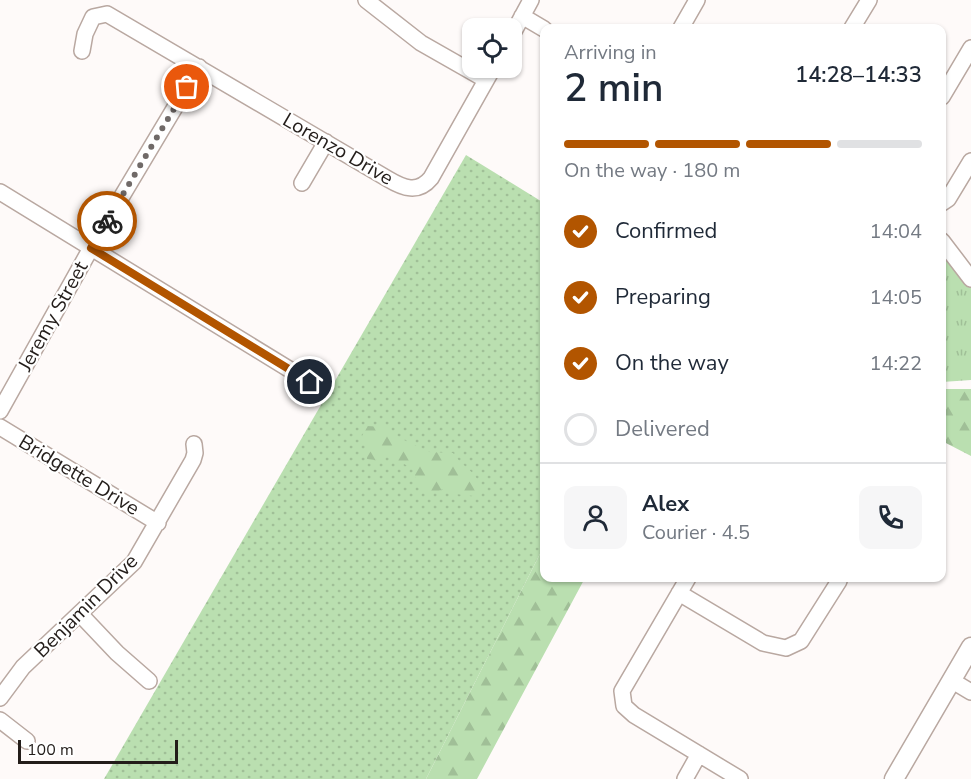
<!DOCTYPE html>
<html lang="en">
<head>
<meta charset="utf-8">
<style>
  body { margin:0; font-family:"Nunito Sans",sans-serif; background:#f6f6f7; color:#1f2937; height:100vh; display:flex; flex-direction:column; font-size:22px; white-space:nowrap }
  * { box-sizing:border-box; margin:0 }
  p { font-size:20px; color:#747a83 }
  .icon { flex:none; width:33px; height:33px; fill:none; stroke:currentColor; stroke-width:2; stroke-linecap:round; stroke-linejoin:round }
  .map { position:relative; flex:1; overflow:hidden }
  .side { position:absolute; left:540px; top:24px; width:406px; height:558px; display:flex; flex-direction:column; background:#fff; border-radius:12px; box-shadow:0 2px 4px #0004 }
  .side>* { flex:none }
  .controls { position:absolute; left:462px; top:18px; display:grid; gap:12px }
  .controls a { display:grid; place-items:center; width:60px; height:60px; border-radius:12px; background:#fff; box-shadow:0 2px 4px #0004; font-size:30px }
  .scale { position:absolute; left:18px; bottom:15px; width:160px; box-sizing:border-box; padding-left:6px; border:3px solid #231d1a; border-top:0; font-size:16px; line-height:21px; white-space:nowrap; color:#231d1a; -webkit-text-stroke:4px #fff; paint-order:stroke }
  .pin { position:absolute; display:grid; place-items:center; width:51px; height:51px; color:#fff; margin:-26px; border:3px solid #fff; border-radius:50%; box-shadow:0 2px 6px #0007 }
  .courier { position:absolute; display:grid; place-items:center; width:60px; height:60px; margin:-30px; border:4px solid #b25500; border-radius:50%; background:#fff; color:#222; box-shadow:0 2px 8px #0007 }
  .headline em { font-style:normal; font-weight:600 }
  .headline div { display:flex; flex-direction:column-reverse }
  .headline { display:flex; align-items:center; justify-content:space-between; height:102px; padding:0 24px }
  h1 { font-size:39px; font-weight:600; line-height:45px }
  .bar { display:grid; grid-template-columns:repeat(4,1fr); gap:9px 6px; align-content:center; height:72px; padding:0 24px }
  .bar i { height:8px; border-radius:4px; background:#e0e1e3 }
  .bar .selected { background:#b25500 }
  .bar p { grid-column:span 4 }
  .line { display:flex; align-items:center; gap:15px; padding:0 24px; border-top:2px solid #e0e1e3 }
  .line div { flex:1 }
  .round { display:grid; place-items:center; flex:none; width:63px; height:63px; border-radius:12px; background:#f6f6f7 }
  ol { padding:0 24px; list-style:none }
  li { display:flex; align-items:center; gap:18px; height:66px }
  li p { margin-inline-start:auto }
  li .icon { padding:6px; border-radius:50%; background:#b25500; color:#fff; stroke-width:4 }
  li:last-child { color:#747a83 }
  li i { width:33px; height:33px; border:3px solid #e0e1e3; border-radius:50% }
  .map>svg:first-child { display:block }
  .grass { fill:url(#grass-dots) }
  .forest { fill:url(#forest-firs) }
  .park { fill:url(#park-tufts) }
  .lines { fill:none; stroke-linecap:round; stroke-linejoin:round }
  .minor-casing { stroke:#b9a8a1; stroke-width:18 }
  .major-casing { stroke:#b9a8a1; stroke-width:21 }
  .minor { stroke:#fff; stroke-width:15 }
  .major { stroke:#fff; stroke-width:18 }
  .done { stroke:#706a68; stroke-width:6; stroke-dasharray:0 10.8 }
  .route { stroke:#b25500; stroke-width:8 }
  .labels { text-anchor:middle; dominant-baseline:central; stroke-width:4.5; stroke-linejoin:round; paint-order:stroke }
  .street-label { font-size:20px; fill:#231d1a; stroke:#fff }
</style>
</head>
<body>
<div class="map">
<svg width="971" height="779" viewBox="0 0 971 779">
  <defs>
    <pattern id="grass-dots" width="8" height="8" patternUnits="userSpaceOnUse" patternTransform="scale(1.5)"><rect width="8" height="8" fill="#badfb0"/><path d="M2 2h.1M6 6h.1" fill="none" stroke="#a0bf97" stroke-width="1.8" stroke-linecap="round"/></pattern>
    <pattern id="forest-firs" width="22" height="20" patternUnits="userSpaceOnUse" patternTransform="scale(1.5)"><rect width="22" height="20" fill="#badfb0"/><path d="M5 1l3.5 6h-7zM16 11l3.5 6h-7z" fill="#a0bf97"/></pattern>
    <pattern id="park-tufts" width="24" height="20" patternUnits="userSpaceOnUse" patternTransform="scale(1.5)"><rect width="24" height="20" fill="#badfb0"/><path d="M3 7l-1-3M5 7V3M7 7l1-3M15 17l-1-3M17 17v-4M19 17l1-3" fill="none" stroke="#a0bf97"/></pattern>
  </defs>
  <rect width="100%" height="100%" fill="#fefaf9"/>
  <path class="grass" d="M 466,155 L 544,203 L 544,546 L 426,779 L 104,779 Z"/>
  <path class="forest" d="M 942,389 L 971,389 L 971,456 L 942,441 Z
    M 367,426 L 384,427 L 402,439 L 429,452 L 453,453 C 463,468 476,470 481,488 L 474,496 L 455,494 L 443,489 L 430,495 L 419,489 L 413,469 L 390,456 L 376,460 L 367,459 L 367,448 L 362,436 Z
    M 544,546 L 544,578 L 585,578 L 477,779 L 426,779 Z"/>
  <path class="park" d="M 942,254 L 971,287 L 971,380 L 942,382 Z"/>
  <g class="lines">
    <defs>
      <path id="minor" d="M 366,0 L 421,43 L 486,80
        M 522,16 L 544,29
        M 681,28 L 697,0
        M 852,28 L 869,0
        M 512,35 L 531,0
        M 82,51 L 85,34 L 93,17 L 107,14 L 388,179 C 403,188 418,194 431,178 L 493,68
        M 942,97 L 971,48
        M 302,183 L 326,142
        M 0,192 L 310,382
        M 942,203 L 948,199 L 971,161
        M 942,241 L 971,279
        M 0,411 L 91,248 L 199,67
        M 0,427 L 158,523
        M 688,578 L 622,691 L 624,706 L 634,715 L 740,779
        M 679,593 L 763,643 L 786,648 L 801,641 L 839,581
        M 80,614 L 117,653 L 149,681
        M 951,680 L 971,692
        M 0,698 L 23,667 L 134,562 L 193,460 L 195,453 L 194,444
        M 0,720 L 27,741
        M 685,779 L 699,754"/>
      <path id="major" d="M 894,779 L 971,647"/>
    </defs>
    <use href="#minor" class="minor-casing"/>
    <use href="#major" class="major-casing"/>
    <use href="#minor" class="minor"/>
    <use href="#major" class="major"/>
  </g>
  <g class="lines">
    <path class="done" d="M 107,221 L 187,87"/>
    <path class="route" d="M 107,221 L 91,248 L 310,382"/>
  </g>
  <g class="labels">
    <g class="street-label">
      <text transform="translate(338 149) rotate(30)">Lorenzo Drive</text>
      <text transform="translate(53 316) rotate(-61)">Jeremy Street</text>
      <text transform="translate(79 475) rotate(31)">Bridgette Drive</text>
      <text transform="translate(86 606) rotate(-45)">Benjamin Drive</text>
    </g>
  </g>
</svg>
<div class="controls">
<a><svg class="icon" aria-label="locate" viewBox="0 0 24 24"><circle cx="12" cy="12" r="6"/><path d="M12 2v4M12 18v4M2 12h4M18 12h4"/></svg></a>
</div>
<div class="scale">100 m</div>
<div class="pin" style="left:187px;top:87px;background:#ea580c"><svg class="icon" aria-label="bag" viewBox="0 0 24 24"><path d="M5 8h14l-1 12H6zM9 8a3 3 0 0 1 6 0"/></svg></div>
<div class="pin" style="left:310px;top:382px;background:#1f2937"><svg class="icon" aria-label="home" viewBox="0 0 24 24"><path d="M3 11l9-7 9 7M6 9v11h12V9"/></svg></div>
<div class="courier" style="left:107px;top:221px"><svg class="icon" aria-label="bike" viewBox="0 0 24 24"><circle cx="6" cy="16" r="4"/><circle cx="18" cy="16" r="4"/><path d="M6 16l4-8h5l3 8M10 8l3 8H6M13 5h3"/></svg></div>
<section class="side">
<div class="headline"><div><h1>2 min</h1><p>Arriving in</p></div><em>14:28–14:33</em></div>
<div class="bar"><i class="selected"></i><i class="selected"></i><i class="selected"></i><i></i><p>On the way · 180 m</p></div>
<ol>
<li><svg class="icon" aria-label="check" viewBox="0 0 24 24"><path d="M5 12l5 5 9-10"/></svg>Confirmed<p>14:04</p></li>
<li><svg class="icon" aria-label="check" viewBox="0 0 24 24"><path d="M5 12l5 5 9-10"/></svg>Preparing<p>14:05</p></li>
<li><svg class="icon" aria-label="check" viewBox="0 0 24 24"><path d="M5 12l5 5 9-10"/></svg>On the way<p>14:22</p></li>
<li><i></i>Delivered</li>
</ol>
<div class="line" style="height:108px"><a class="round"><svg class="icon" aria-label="person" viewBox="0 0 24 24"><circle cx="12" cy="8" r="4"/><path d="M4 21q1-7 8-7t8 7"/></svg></a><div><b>Alex</b><p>Courier · 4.5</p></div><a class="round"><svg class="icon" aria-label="phone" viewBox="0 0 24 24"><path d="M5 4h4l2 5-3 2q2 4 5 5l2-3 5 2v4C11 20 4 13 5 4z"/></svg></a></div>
</section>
</div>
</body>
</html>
